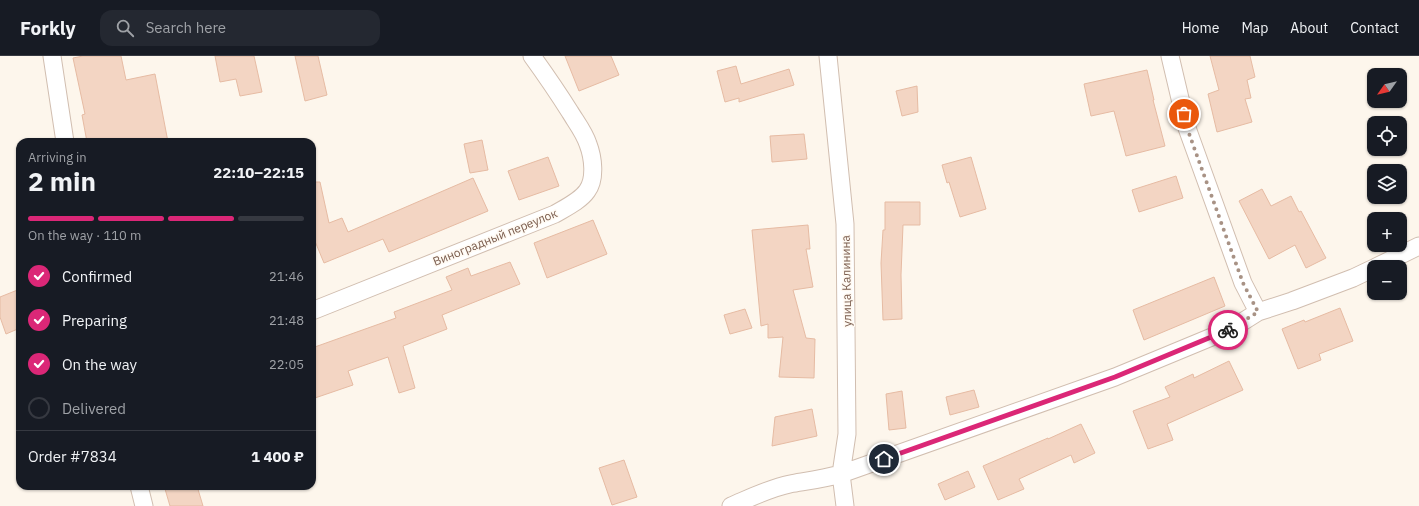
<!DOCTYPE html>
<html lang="en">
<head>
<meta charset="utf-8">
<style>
  body { margin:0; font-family:"IBM Plex Sans",sans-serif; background:#242831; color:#f1f3f6; height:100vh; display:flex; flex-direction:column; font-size:15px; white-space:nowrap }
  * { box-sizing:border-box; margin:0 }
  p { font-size:13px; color:#9ea1a6 }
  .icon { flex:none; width:22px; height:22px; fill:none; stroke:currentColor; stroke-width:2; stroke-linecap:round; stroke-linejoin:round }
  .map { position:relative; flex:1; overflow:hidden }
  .details { position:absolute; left:16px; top:82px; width:300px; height:352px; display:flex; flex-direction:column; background:#171b24; border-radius:12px; box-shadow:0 1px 3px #0004 }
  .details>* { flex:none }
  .needle { width:26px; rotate:236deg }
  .controls { position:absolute; left:1367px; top:12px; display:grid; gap:8px }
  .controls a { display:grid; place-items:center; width:40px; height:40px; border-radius:8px; background:#171b24; box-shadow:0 1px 3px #0004; font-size:20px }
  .pin { position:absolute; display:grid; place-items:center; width:34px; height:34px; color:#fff; margin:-17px; border:2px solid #fff; border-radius:50%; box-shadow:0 1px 4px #0007 }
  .courier { position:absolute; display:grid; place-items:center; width:40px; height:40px; margin:-20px; border:3px solid #db2777; border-radius:50%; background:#fff; color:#222; box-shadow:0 1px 5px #0007 }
  .headline em { font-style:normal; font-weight:700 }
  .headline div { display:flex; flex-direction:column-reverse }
  .headline { display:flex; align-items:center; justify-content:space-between; height:68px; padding:0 12px }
  h1 { font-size:26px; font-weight:700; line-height:30px }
  .bar { display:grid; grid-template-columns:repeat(4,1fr); gap:6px 4px; align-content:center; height:48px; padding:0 12px }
  .bar i { height:5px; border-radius:3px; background:#363941 }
  .bar .current { background:#db2777 }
  .bar p { grid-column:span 4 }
  .line { display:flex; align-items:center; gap:10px; padding:0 12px; border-top:1px solid #363941 }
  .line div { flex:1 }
  ol { padding:0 12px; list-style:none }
  li { display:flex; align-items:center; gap:12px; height:44px }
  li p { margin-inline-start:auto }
  li .icon { padding:4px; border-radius:50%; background:#db2777; color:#fff; stroke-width:4 }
  li:last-child { color:#9ea1a6 }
  li i { width:22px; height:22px; border:2px solid #363941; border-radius:50% }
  header { display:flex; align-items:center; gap:24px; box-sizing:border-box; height:56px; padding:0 20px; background:#171b24; border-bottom:1px solid #363941 }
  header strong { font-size:19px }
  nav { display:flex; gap:22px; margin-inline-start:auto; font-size:14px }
  .search { width:280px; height:36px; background:#242831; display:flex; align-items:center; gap:10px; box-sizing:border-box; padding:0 14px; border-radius:12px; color:#9ea1a6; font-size:15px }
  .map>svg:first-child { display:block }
  .building { fill:#f3d5c3; stroke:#e6bba3 }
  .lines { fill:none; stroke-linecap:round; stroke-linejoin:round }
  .street-casing { stroke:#d1beb0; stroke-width:19 }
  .street { stroke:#fff; stroke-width:17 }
  .done { stroke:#a89285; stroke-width:4; stroke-dasharray:0 7.2 }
  .route { stroke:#db2777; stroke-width:5 }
  .labels { text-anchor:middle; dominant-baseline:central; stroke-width:3; stroke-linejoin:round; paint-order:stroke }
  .street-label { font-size:12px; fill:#7a5c4d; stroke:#fffaf3 }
</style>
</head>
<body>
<header>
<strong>Forkly</strong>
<div class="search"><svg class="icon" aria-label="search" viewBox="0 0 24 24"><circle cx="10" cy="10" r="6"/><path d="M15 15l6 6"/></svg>Search here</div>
<nav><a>Home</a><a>Map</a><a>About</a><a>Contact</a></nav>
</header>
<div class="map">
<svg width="1419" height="450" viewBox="0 0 1419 450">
  <rect width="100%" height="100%" fill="#fdf6ec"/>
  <path class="building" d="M 83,0 L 121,0 L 126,24 L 155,18 L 168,86 L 87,86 L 82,59 L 85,58 L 73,2 Z
    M 215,0 L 254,0 L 262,36 L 240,40 L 236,23 L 220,26 Z
    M 295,0 L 318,0 L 327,39 L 305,45 Z
    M 565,0 L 611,0 L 619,19 L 579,35 Z
    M 1210,0 L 1250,0 L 1255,21 L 1247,24 L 1251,42 L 1245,43 L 1252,66 L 1217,76 L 1208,38 L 1219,34 Z
    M 736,10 L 741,28 L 789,13 L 794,29 L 739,46 L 739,42 L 725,46 L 717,15 Z
    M 1147,14 L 1154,44 L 1153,44 L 1165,90 L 1126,100 L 1114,55 L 1091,60 L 1084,28 Z
    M 917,30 L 918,56 L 902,60 L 896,35 Z
    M 804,78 L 807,103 L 772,106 L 770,80 Z
    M 482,84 L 488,114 L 470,117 L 464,88 Z
    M 548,101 L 559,130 L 519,144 L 508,115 Z
    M 971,101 L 986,153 L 960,161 L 949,126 L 947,127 L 942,109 Z
    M 1176,120 L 1183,142 L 1139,156 L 1132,134 Z
    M 473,122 L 488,155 L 389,196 L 383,183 L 324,207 L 312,178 L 312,126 L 320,126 L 329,167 L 342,162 L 348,176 Z
    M 1262,133 L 1271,150 L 1291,140 L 1299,156 L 1301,155 L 1326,202 L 1306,212 L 1295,189 L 1269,203 L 1239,145 Z
    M 885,146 L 920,146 L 920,169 L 903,169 L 901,219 L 902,263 L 883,264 L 881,207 L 883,174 L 885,174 Z
    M 593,164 L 607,198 L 547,222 L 534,187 Z
    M 808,169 L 810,193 L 806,193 L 813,231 L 793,234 L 806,282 L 815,283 L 814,322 L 779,321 L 783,281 L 768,282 L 768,268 L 761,270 L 752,174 Z
    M 510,206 L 520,228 L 442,259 L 447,273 L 403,290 L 415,332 L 399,337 L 388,301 L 348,315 L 353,329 L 312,343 L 312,292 L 396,262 L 394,256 L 452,234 L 446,221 L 468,212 L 471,220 Z
    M 1214,221 L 1225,250 L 1144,284 L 1133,254 Z
    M 20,233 L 20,272 L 6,278 L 0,261 L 0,241 Z
    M 1340,252 L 1353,285 L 1319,298 L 1321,304 L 1298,313 L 1282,273 L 1304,264 L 1305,266 Z
    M 745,253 L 752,272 L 730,278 L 724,259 Z
    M 1229,305 L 1243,334 L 1167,368 L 1173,384 L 1148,393 L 1133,355 L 1170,341 L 1165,331 L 1193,318 L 1194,322 Z
    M 974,334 L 979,351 L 950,359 L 946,341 Z
    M 902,335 L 906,372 L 889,374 L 886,338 Z
    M 812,353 L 817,380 L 772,390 L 775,361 Z
    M 1081,368 L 1095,397 L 1074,407 L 1071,399 L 1019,423 L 1024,433 L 998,444 L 983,410 L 1048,382 L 1048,383 Z
    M 624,404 L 637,441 L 612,449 L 599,412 Z
    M 968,415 L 975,431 L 945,444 L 938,428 Z
    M 178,430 L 197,430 L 203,450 L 170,450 L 165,433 Z"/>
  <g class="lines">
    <defs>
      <path id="street" d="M 52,0 L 65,86
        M 828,0 L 845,168 L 847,378 L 841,418 L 845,450
        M 1170,0 L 1187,72 L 1243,227 L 1258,256
        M 1376,211 L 1419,190
        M 312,255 L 555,158 C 565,152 580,145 587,135 C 596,123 593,101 588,88 C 584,76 576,66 570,56 C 558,37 545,18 532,0
        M 139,430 L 144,450
        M 731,450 C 750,442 770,432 790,428 C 807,425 823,423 841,418 L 1115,321 L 1231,273 L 1258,256 L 1292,245 L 1353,222 L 1374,212"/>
    </defs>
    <use href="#street" class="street-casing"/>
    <use href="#street" class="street"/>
  </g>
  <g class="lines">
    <path class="done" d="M 1184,58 L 1187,72 L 1243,227 L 1258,256 L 1228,274"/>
    <path class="route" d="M 884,403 L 1115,321 L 1228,274"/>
  </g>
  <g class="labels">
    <g class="street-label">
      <text transform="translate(495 181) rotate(-22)">Виноградный переулок</text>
      <text transform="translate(846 225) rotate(-91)">улица Калинина</text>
    </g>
  </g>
</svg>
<div class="controls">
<a><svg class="needle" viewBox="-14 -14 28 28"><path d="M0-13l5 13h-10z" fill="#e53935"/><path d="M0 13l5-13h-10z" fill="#9ea1a6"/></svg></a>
<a><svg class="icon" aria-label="locate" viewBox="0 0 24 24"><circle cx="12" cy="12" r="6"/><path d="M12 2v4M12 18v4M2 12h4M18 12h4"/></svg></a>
<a><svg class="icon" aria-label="layers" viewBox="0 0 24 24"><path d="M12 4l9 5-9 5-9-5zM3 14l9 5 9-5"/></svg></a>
<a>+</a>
<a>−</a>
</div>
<div class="pin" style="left:1184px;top:58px;background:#ea580c"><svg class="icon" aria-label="bag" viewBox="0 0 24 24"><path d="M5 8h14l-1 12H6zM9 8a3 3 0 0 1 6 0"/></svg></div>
<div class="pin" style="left:884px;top:403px;background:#1f2937"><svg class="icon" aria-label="home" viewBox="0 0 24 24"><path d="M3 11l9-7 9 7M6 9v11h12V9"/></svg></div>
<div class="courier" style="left:1228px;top:274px"><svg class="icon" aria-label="bike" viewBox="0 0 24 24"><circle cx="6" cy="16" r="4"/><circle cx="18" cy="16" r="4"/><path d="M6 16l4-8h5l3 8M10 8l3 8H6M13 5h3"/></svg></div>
<section class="details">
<div class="headline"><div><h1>2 min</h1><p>Arriving in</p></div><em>22:10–22:15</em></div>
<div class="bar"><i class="current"></i><i class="current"></i><i class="current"></i><i></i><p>On the way · 110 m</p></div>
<ol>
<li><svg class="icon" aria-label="check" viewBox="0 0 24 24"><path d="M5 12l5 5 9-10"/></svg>Confirmed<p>21:46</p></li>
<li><svg class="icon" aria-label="check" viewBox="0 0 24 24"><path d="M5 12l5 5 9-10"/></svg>Preparing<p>21:48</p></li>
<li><svg class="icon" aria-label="check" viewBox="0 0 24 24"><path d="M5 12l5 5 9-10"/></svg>On the way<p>22:05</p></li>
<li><i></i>Delivered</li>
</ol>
<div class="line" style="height:52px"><div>Order #7834</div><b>1 400 ₽</b></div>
</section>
</div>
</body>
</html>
